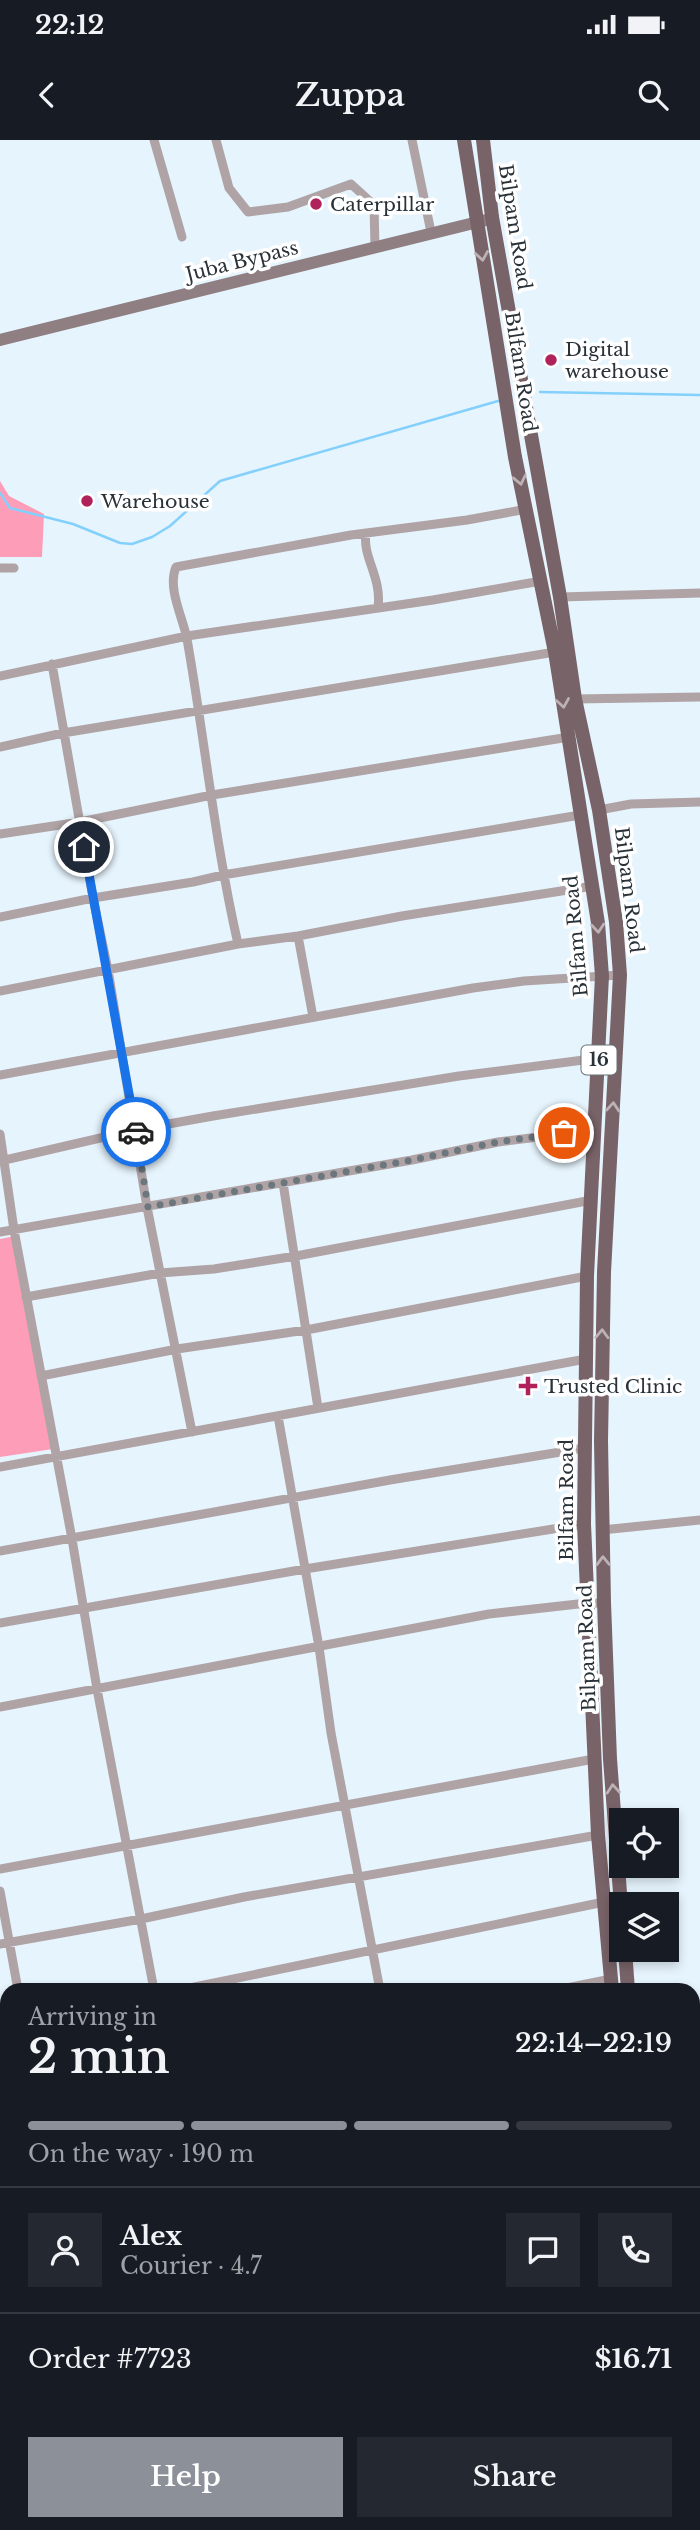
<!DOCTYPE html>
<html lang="en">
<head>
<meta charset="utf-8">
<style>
  body { margin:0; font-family:"Libre Baskerville",serif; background:#242831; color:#f1f3f6; height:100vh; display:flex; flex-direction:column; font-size:26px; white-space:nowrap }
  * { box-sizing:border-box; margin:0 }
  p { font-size:23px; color:#9ea1a6 }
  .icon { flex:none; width:38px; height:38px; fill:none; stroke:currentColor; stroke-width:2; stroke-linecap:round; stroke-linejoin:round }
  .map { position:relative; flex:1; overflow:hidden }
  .panel { position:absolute; left:0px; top:1843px; width:700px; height:548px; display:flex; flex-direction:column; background:#171b24; border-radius:21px 21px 0 0; box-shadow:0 4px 10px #0003 }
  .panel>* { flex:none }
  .controls { position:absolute; left:609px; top:1668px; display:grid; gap:14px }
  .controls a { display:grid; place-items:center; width:70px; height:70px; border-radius:0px; background:#171b24; box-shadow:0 4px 10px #0003; font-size:35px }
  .pin { position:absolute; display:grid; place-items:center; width:60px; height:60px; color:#fff; margin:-30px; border:4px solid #fff; border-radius:50%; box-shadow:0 2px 7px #0007 }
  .courier { position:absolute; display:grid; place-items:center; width:70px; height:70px; margin:-35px; border:5px solid #1a73e8; border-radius:50%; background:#fff; color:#222; box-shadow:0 2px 9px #0007 }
  .overview em { font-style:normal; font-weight:600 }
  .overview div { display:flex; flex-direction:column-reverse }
  .overview { display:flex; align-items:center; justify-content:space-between; height:119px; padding:0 28px }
  h1 { font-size:46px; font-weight:600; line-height:52px }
  .bar { display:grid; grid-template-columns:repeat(4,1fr); gap:10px 7px; align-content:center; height:84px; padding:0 28px }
  .bar i { height:9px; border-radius:5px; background:#363941 }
  .bar .active { background:#8c9099 }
  .bar p { grid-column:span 4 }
  .line { display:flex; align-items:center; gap:18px; padding:0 28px; border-top:2px solid #363941 }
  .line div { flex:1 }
  .round { display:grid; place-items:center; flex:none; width:74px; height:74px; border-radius:0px; background:#242831 }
  .action { display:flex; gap:14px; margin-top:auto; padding:14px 28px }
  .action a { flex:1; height:80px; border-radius:0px; background:#8c9099; color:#fff; font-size:28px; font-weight:600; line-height:80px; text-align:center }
  .action a+a { background:#242831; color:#f1f3f6 }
  .status { display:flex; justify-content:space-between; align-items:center; height:49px; padding:0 35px; background:#171b24; direction:ltr }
  .status svg { height:19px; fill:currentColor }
  header { display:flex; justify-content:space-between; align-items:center; height:91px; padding:0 28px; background:#171b24; font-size:32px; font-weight:600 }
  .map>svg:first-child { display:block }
  .green { fill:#fd9db7 }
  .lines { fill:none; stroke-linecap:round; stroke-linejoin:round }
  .stream { stroke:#84d0fc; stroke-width:2.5 }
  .street { stroke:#afa3a6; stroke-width:9 }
  .secondary { stroke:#8f7e82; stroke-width:12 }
  .primary { stroke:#786368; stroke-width:14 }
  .oneway { stroke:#bcb1b4 }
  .done { stroke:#6b767d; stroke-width:7; stroke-dasharray:0 12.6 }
  .route { stroke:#1a73e8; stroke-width:9 }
  .poi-dot { fill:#b0225b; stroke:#fff; stroke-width:2.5 }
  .labels { text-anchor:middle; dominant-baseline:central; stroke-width:7; stroke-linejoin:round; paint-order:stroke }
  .shield { fill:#fff; stroke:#697074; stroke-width:2 }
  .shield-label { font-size:18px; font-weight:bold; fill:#293238 }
  .poi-label { font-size:19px; fill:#293238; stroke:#fff; text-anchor:start }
  .street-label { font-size:19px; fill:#293238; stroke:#fff }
</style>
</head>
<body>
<div class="status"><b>22:12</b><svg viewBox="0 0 49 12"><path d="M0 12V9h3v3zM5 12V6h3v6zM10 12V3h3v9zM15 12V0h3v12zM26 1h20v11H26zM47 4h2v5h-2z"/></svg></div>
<header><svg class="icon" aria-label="back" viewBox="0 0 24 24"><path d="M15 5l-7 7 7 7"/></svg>Zuppa<svg class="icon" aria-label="search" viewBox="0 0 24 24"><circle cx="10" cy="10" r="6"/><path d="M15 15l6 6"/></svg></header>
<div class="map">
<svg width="700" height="2390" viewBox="0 0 700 2390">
  <rect width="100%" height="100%" fill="#e6f4fd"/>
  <path class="green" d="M 0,341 L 9,356 L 44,374 L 42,417 L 0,417 Z
    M 15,1096 L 53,1309 L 0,1317 L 0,1099 Z
    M 110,2384 L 228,2384 L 230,2390 L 111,2390 Z"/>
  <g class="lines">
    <path class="stream" d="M 540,252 L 700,255
      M 0,353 L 10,368 L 73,384 L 120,403 L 132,404 L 152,397 L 170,386 L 220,341 L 498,261"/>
    <path class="street" d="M 154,0 L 182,97
      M 216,0 L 229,48 L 248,72 L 288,67 L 351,44 L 374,65 L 375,108
      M 412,0 L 431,92
      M 366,393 C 362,417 382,437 378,467
      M 0,428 L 14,428
      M 560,457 L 700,453
      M 52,524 L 93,758 L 108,830 L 147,1067 L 192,1292
      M 0,536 L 187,496 L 433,460 L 541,441
      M 575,559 L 700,557
      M 0,607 L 63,593 L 555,512
      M 599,670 L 631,664 L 700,662
      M 0,694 L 80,682 L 212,655 L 569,597
      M 0,777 L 93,758 L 193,742 L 223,735 L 580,675
      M 298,796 L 313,877
      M 238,804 C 215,704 205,601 187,499 C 183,478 167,448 176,427 L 351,395 L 467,380 L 527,369
      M 0,851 L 238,804 L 298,796 L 402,776 L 593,746
      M 0,935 L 473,848 L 524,841 L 620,835
      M 0,994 L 14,1090 L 72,1399 L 97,1549 L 154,1850
      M 0,1021 L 135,990 L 213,976 L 459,936 L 599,918
      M 283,1043 L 318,1268
      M 0,1092 L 412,1020 L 498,1002 L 595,990
      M 26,1157 L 160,1133 L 214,1129 L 296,1116 L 592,1060
      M 41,1236 L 177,1209 L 306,1190 L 587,1136
      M 278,1276 L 319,1507 L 331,1593 L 380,1850
      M 0,1327 L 586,1219
      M 602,1390 L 700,1380
      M 0,1411 L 390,1340 L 585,1308
      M 0,1483 L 305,1429 L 584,1384
      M 0,1567 L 489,1474 L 587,1463 L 604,1463
      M 0,1729 L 594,1619
      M 0,1751 L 18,1850
      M 0,1804 L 141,1779 L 244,1757 L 598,1695
      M 180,1850 L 604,1762
      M 557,1850 L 611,1839
      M 0,1880 L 7,1879
      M 693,1914 L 700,1913
      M 0,1954 L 7,1953
      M 693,1997 L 700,1996
      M 0,2038 L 7,2036
      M 693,2075 L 700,2074
      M 0,2122 L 7,2121
      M 693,2151 L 700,2150
      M 0,2196 L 7,2195
      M 693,2236 L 700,2235
      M 0,2278 L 7,2277
      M 693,2315 L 700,2314
      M 51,2384 L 52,2390
      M 244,2384 L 245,2390
      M 262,2390 L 299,2384
      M 425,2390 L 435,2384
      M 692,2390 L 700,2389"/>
    <path class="secondary" d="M 0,200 L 486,80"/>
    <path class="primary" d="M 464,0 L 515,317 L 555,512 L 598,783 L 602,836 L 587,1136 L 584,1384 L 598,1695 L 612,1850
      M 483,0 L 492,77 L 560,457 L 575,559 L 599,670 L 616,782 L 620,835 L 604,1132 L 601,1301 L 604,1463 L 610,1619 L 621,1766
      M 625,1810 L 628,1850
      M 612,2390 L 613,2384
      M 625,2390 L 626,2384"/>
  </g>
  <defs><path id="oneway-chevron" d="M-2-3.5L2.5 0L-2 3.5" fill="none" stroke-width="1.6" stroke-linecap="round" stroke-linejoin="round" transform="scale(1.75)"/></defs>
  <g class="oneway">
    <use href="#oneway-chevron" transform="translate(482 116) rotate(81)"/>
    <use href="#oneway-chevron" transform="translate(520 340) rotate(78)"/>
    <use href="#oneway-chevron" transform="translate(563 563) rotate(81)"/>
    <use href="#oneway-chevron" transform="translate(598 788) rotate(85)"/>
    <use href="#oneway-chevron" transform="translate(613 967) rotate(-86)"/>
    <use href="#oneway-chevron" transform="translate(602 1194) rotate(-88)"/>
    <use href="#oneway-chevron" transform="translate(603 1421) rotate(-91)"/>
    <use href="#oneway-chevron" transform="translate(613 1649) rotate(-95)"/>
  </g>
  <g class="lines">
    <path class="done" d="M 136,992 L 148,1067 L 412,1020 L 498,1002 L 564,993"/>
    <path class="route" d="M 84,707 L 136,992"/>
  </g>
  <g class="poi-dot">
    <circle cx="316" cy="64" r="7"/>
    <circle cx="551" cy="220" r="7"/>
    <circle cx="87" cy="361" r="7"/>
    <path d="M524.5 1235.5h7v7h7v7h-7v7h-7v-7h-7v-7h7z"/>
  </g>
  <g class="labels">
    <rect class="shield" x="581.5" y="905.5" width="35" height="29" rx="5"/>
    <g class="shield-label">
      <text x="599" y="920">16</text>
    </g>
    <g class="poi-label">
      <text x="330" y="64">Caterpillar</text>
      <text x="565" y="209">Digital<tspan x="565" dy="22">warehouse</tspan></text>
      <text x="101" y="361">Warehouse</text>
      <text x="544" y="1246">Trusted Clinic</text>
    </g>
    <g class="street-label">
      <text transform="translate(515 87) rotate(81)">Bilpam Road</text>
      <text transform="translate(242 121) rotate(-14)">Juba Bypass</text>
      <text transform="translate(521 232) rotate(81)">Bilfam Road</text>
      <text transform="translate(629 750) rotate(83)">Bilpam Road</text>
      <text transform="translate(576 796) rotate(-95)">Bilfam Road</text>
      <text transform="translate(566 1360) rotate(-90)">Bilfam Road</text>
      <text transform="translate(587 1508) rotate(-92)">Bilpam Road</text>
    </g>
  </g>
</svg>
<div class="controls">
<a><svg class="icon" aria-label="locate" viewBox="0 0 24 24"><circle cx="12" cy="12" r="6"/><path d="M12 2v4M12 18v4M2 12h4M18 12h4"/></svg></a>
<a><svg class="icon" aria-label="layers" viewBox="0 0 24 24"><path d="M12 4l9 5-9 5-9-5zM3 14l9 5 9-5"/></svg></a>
</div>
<div class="pin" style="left:564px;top:993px;background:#ea580c"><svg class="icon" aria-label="bag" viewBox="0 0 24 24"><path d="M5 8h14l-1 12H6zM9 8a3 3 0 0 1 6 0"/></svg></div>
<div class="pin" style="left:84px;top:707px;background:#1f2937"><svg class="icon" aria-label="home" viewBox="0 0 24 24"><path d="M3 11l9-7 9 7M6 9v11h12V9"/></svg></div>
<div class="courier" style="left:136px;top:992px"><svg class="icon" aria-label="car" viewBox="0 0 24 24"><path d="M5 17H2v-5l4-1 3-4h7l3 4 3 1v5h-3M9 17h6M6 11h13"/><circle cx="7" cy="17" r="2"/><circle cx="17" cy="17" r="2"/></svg></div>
<section class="panel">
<div class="overview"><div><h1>2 min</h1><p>Arriving in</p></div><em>22:14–22:19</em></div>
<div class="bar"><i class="active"></i><i class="active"></i><i class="active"></i><i></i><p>On the way · 190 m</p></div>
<div class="line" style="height:126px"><a class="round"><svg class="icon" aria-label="person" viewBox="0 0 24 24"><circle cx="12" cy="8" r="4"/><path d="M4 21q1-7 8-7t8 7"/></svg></a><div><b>Alex</b><p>Courier · 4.7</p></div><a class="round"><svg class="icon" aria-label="chat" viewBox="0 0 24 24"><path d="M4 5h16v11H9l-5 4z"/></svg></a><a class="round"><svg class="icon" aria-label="phone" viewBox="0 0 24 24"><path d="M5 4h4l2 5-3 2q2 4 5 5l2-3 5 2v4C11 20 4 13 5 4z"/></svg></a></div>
<div class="line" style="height:91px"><div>Order #7723</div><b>$16.71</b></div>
<div class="action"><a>Help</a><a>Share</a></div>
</section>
</div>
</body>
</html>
